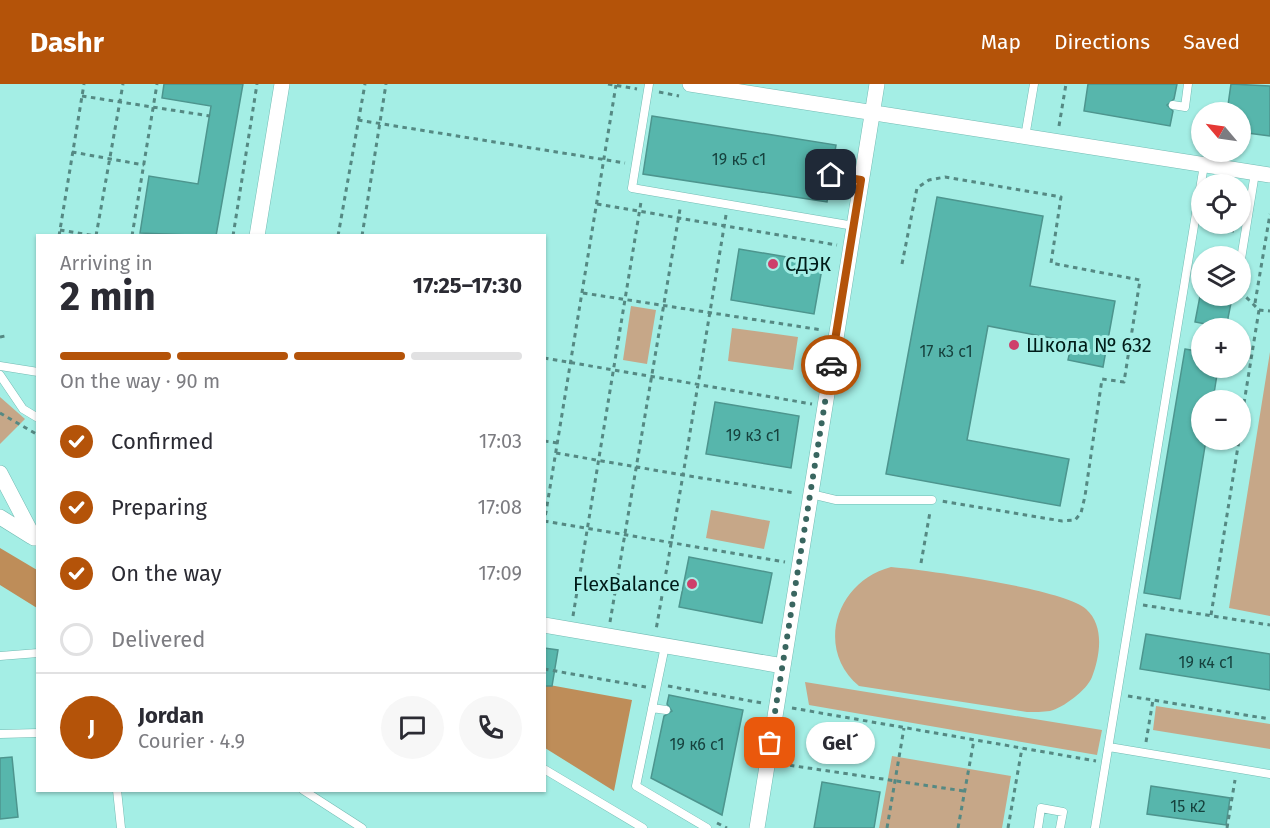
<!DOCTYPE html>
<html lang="en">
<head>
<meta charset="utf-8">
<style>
  body { margin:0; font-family:"Fira Sans",sans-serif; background:#f7f7f7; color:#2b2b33; height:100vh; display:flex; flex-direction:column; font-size:22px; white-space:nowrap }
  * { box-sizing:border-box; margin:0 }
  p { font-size:20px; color:#7c7c81 }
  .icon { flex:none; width:33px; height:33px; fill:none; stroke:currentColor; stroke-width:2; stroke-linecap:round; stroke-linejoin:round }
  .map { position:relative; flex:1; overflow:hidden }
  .panel { position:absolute; left:36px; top:150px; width:510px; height:558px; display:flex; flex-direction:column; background:#fff; border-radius:0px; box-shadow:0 2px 4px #0004 }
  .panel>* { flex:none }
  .needle { width:39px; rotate:299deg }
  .tools { position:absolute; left:1191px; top:18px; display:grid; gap:12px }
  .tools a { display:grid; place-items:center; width:60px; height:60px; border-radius:50%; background:#fff; box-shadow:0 2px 4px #0004; font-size:30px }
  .pin { position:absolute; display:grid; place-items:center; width:51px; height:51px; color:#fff; margin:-26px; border-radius:12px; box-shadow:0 3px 9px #0006 }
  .courier { position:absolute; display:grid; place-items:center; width:60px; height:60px; margin:-30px; border:4px solid #b45309; border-radius:50%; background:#fff; color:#222; box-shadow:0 2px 8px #0007 }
  .bubble { position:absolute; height:42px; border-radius:21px; background:#fff; box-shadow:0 2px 4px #0004; font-size:20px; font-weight:700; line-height:42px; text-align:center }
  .overview em { font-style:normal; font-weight:700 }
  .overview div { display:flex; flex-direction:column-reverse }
  .overview { display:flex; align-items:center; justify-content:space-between; height:102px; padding:0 24px }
  h1 { font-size:39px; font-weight:700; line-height:45px }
  .bar { display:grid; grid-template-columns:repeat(4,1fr); gap:9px 6px; align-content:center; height:72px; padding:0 24px }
  .bar i { height:8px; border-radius:4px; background:#e1e1e2 }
  .bar .current { background:#b45309 }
  .bar p { grid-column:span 4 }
  .line { display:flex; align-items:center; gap:15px; padding:0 24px; border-top:2px solid #e1e1e2 }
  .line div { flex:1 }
  .round { display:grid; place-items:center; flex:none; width:63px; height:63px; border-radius:32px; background:#f7f7f7 }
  ol { padding:0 24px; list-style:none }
  li { display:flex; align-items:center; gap:18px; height:66px }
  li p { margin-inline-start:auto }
  li .icon { padding:6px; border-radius:50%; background:#b45309; color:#fff; stroke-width:4 }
  li:last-child { color:#7c7c81 }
  li i { width:33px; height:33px; border:3px solid #e1e1e2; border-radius:50% }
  header { display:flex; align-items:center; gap:36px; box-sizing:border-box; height:84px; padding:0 30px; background:#b45309; color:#fff }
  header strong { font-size:28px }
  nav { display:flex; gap:33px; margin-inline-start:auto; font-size:21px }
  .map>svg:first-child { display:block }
  .green { fill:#c6a788 }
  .forest { fill:#be8d59 }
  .building { fill:#57b6ac; stroke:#4d958e; stroke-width:1.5 }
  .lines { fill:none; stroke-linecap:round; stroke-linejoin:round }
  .service-casing { stroke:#73bbb3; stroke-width:9 }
  .minor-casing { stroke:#73bbb3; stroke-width:16 }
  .path { stroke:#558983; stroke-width:3; stroke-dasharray:4.5 4.5; stroke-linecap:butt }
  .service { stroke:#fff; stroke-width:8 }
  .minor { stroke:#fff; stroke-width:15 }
  .done { stroke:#396660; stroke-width:6; stroke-dasharray:0 10.8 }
  .route { stroke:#b45309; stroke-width:8 }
  .poi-dot { fill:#ce406b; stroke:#a4eee5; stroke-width:2 }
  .labels { text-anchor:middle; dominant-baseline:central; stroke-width:6; stroke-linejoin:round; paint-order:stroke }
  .number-label { font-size:16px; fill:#16423e }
  .poi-label { font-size:20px; fill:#001c19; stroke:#a4eee5; text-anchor:start }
</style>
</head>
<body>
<header>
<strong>Dashr</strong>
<nav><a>Map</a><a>Directions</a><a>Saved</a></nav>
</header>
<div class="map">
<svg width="1270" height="744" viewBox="0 0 1270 744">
  <rect width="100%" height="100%" fill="#a4eee5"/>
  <path class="green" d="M 631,222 L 656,226 L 647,280 L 623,276 Z
    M 732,244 L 798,253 L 793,286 L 728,277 Z
    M 1270,268 L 1270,532 L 1229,524 Z
    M 0,313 L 25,335 L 0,360 Z
    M 711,426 L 770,437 L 764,465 L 706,454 Z
    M 891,483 C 926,486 1065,505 1086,525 C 1105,542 1100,572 1092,593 C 1087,606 1063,624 1050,627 C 1043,628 1034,628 1027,628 L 859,602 C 814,564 837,497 891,483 Z
    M 805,598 L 1102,646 L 1097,671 L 809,621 Z
    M 1156,622 L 1270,640 L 1270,665 L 1153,646 Z
    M 892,672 L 1011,692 L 1002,744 L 879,744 Z"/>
  <path class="forest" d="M 0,464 L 37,486 L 37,524 L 0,501 Z
    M 544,600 L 632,616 L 614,707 L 545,664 Z"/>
  <path class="building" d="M 164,0 L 243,0 L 216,152 L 140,149 L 149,92 L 198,100 L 211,22 L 162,14 Z
    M 1088,0 L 1177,0 L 1174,15 L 1167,21 L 1173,27 L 1170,42 L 1084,27 Z
    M 1231,0 L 1270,2 L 1270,52 L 1240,48 L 1240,28 L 1227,28 Z
    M 652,32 L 836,61 L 832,85 L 825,91 L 830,97 L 827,118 L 643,90 Z
    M 937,113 L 1043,132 L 1030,202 L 1115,217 L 1103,283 L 1068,276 L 1072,258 L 988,242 L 967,356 L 1069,375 L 1060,422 L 886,390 Z
    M 739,165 L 823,179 L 814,230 L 731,216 Z
    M 1200,212 L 1232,214 L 1226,244 L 1195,238 Z
    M 1185,265 L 1202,268 L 1202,284 L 1218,284 L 1213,316 L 1202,316 L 1202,356 L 1206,356 L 1180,515 L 1144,509 Z
    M 715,318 L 799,332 L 791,384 L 706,370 Z
    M 689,473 L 772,489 L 762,539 L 679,523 Z
    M 1146,550 L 1270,570 L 1270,606 L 1140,585 Z
    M 544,564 L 558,566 L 552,602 L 544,602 Z
    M 669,611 L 743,626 L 722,731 L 651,694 L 664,632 L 672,627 L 667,620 Z
    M 12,673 L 18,733 L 0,735 L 0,674 Z
    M 822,698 L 880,708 L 874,744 L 814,744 Z
    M 1151,702 L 1230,714 L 1226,741 L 1147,730 Z"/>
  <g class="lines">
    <defs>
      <path id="service" d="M 649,0 L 632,104 L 854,142
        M 1173,21 L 1185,23 L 1188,0
        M 1025,53 L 1034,0
        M 831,91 L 861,96
        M 1240,181 L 1255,89
        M 0,282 L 38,288
        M 0,291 L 23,325 L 38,334
        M 811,410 L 836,416 L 932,416
        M 665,562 L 636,702 L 707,744
        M 0,572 L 38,569
        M 652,624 L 666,626
        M 0,650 L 38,649
        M 1109,663 L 1270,690
        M 544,685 L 643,744
        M 117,706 L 121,744
        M 303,706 L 362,744
        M 1038,744 L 1041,724 L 1063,728 L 1060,744
        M 1095,744 L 1204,81"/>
      <path id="minor" d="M 690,0 L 1270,91
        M 257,152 L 282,0
        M 0,389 L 34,454
        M 0,433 L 32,453
        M 544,541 L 783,582
        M 757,744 L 877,0"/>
    </defs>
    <use href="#service" class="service-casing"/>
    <use href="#minor" class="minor-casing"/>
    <path class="path" d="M 608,0 L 637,5
      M 659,8 L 679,12
      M 82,12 L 210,32
      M 358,36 L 625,79
      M 1059,42 L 1066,0
      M 72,68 L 144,81
      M 597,120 L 837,161
      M 726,131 L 683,391 L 795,409
      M 1205,143 L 1234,147
      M 60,146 L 95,152
      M 59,152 L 84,0
      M 96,152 L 123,0
      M 132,152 L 157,0
      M 233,152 L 257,0
      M 338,152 L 365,0
      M 362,152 L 386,0
      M 902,180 L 917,104 L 929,96 L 945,93 L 1061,113 L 1051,179 L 1140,196 L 1124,298 L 1102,295 L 1085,412 L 1081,429 L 1075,436 L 1062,437 L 941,417
      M 1240,207 L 1259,226 L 1240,344
      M 583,209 L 822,246
      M 1255,219 L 1270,130
      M 1259,226 L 1270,227
      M 0,253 L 5,252
      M 544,274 L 812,320
      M 0,329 L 38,351
      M 544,357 L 558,359
      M 556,369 L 683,391 L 656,546
      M 544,437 L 785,478
      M 544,440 L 616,1
      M 921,479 L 930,428
      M 1143,521 L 1270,541
      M 1211,531 L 1239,356
      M 573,532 L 641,118
      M 610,538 L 680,125
      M 544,585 L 646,603
      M 668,602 L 762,619
      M 1128,612 L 1270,635
      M 792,624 L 1096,677
      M 1146,658 L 1153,616
      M 781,680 L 964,707
      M 717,739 L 727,744
      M 887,744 L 904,644
      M 958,744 L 974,656
      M 1008,744 L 1022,664
      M 1227,744 L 1235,696"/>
    <use href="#service" class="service"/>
    <use href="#minor" class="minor"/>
  </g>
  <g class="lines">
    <path class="done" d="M 770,659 L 831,281"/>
    <path class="route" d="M 831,91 L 861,96 L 831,281"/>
  </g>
  <g class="poi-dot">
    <circle cx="773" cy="180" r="6"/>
    <circle cx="1014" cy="261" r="6"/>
    <circle cx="692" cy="500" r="6"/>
  </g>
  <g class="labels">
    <g class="number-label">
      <text x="739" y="75">19 к5 с1</text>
      <text x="946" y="267">17 к3 с1</text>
      <text x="753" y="351">19 к3 с1</text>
      <text x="1206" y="578">19 к4 с1</text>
      <text x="697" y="660">19 к6 с1</text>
      <text x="1188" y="722">15 к2</text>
    </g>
    <g class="poi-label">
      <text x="785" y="180">СДЭК</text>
      <text x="1026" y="261">Школа № 632</text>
      <text x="680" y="500" text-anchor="end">FlexBalance</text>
    </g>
  </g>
</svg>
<div class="tools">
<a><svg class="needle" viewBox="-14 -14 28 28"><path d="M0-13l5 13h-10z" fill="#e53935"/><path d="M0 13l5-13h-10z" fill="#7c7c81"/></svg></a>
<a><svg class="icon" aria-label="locate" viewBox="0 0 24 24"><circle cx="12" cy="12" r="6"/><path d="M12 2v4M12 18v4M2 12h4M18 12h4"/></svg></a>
<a><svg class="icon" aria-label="layers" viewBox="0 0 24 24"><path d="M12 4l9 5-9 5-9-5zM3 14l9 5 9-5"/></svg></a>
<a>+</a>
<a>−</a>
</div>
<div class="pin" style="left:770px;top:659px;background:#ea580c"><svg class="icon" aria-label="bag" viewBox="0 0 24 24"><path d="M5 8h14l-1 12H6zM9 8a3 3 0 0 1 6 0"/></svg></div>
<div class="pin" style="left:831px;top:91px;background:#1f2937"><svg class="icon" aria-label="home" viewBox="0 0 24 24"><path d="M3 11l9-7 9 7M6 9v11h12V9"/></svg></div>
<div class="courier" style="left:831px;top:281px"><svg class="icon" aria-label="car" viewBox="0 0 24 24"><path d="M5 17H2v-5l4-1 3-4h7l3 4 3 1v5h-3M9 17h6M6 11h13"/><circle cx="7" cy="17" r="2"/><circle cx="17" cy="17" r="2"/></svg></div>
<div class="bubble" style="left:806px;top:638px;width:69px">Gel´</div>
<section class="panel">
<div class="overview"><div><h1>2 min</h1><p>Arriving in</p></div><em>17:25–17:30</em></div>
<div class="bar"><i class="current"></i><i class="current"></i><i class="current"></i><i></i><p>On the way · 90 m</p></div>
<ol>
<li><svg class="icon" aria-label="check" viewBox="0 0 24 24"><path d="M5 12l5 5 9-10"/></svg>Confirmed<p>17:03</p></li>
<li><svg class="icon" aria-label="check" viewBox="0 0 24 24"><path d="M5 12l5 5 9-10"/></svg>Preparing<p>17:08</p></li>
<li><svg class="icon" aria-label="check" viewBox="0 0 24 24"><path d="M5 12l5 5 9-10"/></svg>On the way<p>17:09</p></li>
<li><i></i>Delivered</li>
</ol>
<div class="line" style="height:108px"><b class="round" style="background:#b45309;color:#fff">J</b><div><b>Jordan</b><p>Courier · 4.9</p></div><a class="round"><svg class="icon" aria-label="chat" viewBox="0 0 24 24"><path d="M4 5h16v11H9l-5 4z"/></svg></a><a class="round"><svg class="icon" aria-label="phone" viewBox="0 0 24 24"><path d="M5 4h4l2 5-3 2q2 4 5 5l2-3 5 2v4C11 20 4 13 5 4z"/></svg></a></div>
</section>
</div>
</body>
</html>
